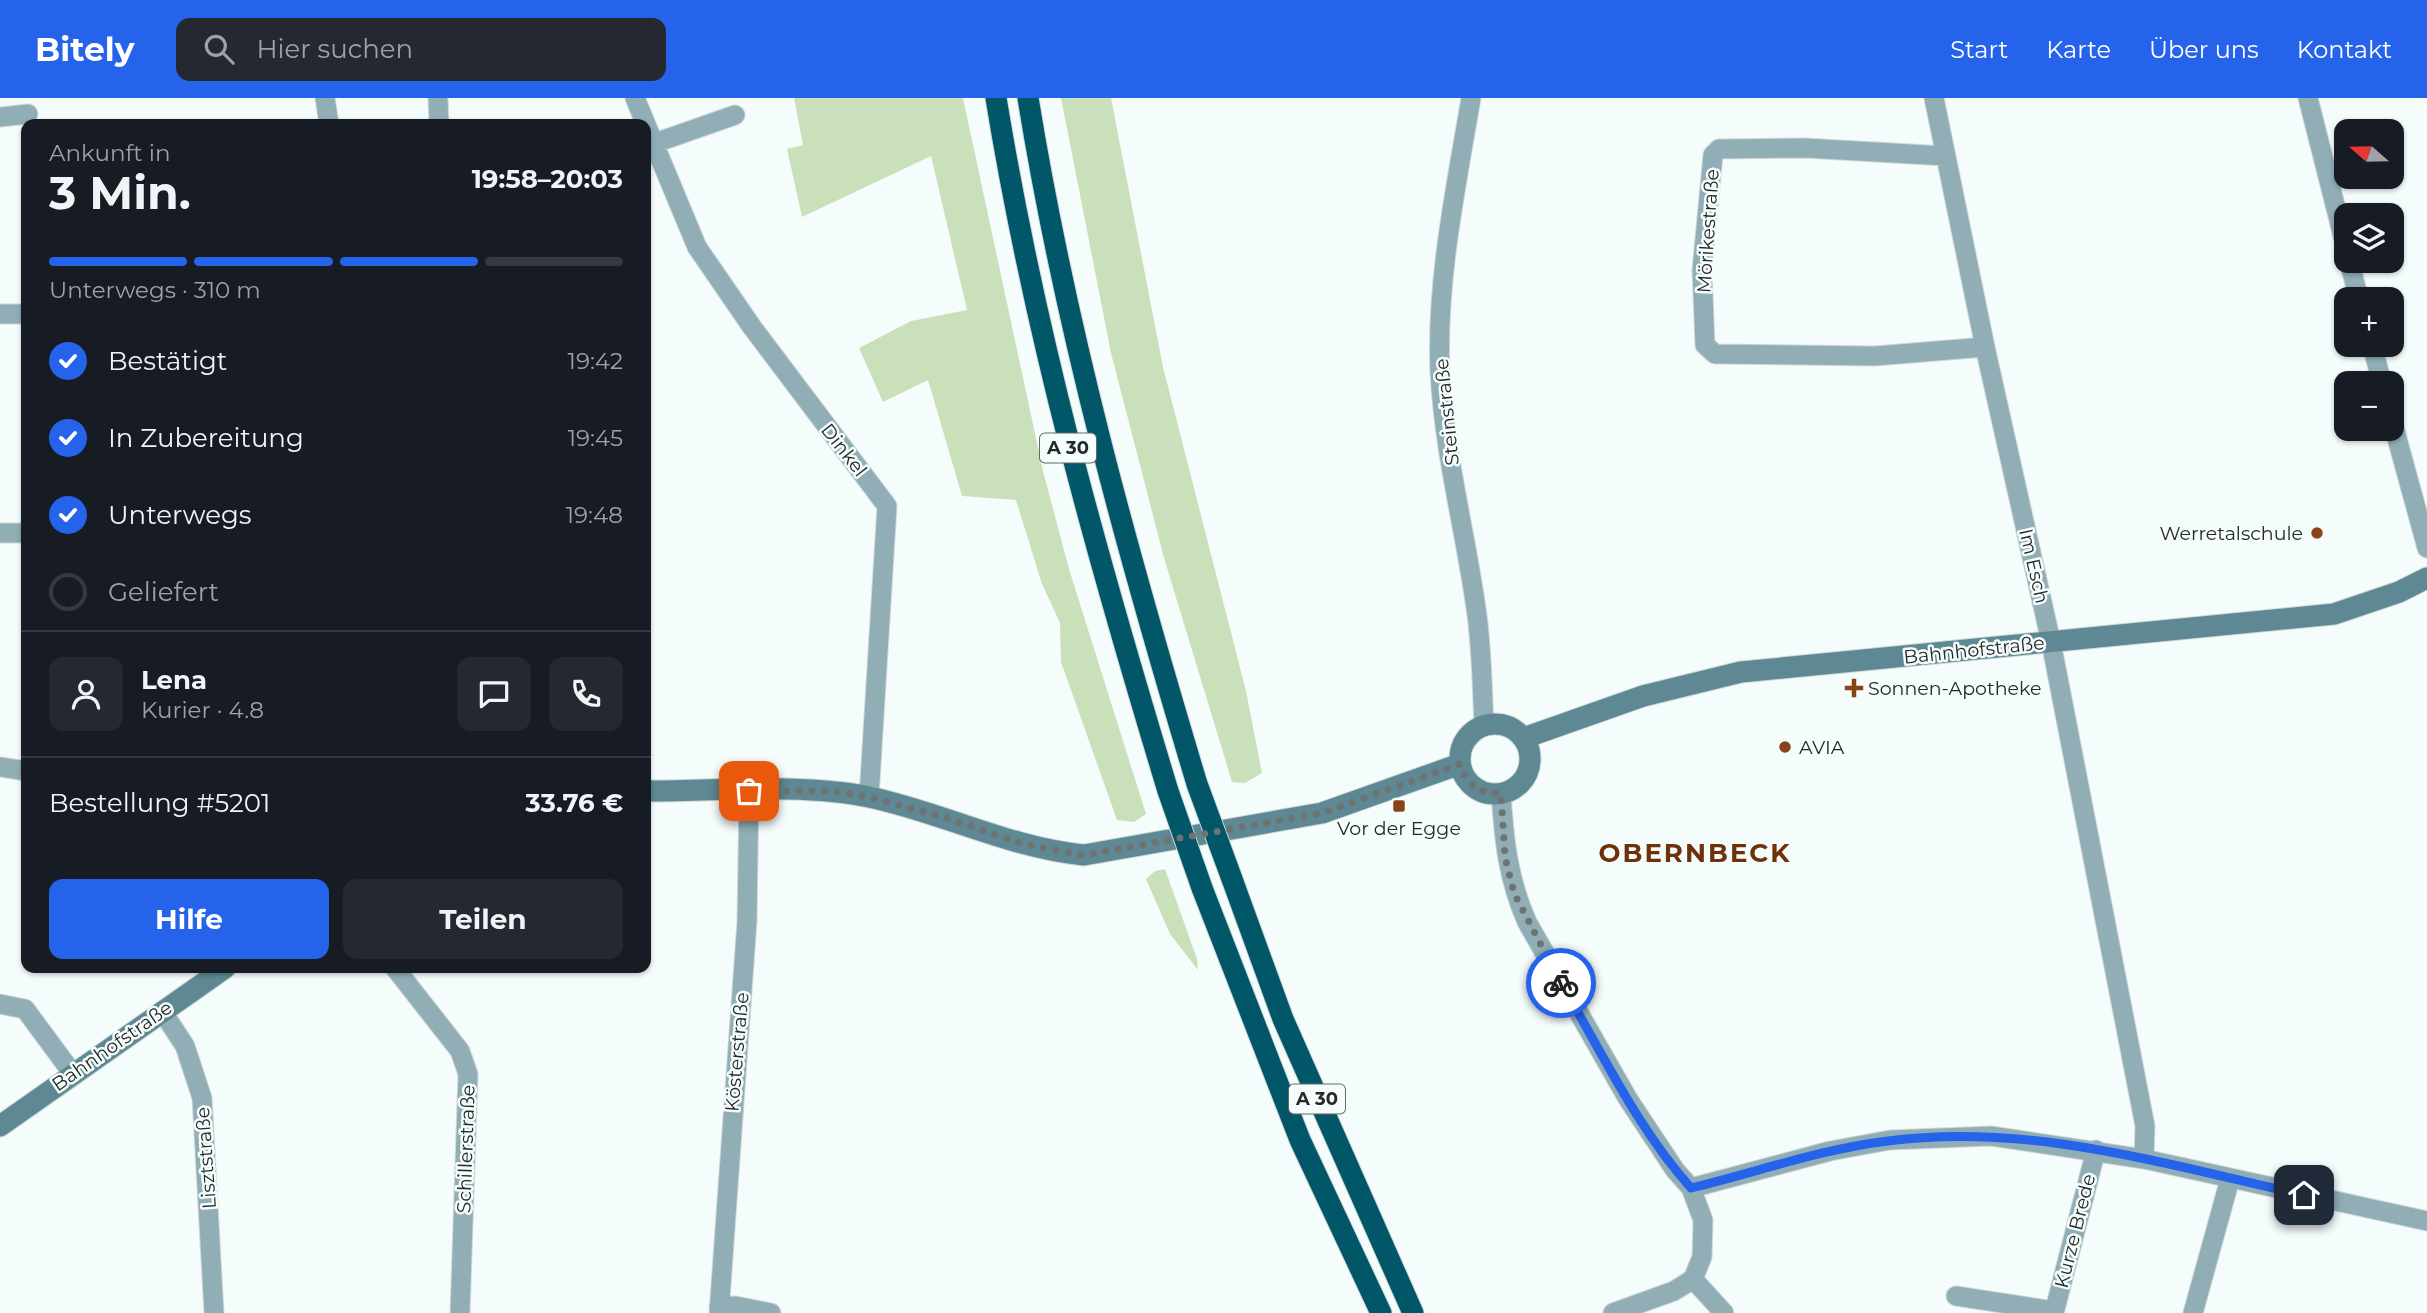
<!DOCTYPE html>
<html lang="de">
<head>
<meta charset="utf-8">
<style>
  body { margin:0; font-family:Montserrat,sans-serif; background:#242831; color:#f1f3f6; height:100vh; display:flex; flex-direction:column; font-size:26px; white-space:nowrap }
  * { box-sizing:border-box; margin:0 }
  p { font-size:23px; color:#9ea1a6 }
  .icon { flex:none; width:38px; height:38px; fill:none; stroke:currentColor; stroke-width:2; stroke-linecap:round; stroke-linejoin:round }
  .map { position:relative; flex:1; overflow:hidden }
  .drawer { position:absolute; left:21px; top:21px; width:630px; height:854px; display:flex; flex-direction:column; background:#171b24; border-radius:14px; box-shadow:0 2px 5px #0004 }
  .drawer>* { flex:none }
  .needle { width:46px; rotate:290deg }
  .tools { position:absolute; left:2334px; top:21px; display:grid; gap:14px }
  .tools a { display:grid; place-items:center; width:70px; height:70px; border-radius:14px; background:#171b24; box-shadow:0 2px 5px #0004; font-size:35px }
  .pin { position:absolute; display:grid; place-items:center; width:60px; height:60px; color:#fff; margin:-30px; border-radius:14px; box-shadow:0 4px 10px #0006 }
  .courier { position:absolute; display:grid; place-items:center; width:70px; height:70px; margin:-35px; border:5px solid #2563eb; border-radius:50%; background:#fff; color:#222; box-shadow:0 2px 9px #0007 }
  .headline em { font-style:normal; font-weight:700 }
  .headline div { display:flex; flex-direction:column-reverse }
  .headline { display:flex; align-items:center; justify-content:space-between; height:119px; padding:0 28px }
  h1 { font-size:46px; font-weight:700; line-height:52px }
  .bar { display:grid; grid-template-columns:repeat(4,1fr); gap:10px 7px; align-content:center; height:84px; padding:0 28px }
  .bar i { height:9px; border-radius:5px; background:#363941 }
  .bar .selected { background:#2563eb }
  .bar p { grid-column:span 4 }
  .line { display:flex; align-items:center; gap:18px; padding:0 28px; border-top:2px solid #363941 }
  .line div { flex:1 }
  .round { display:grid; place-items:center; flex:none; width:74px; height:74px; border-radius:14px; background:#242831 }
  ol { padding:0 28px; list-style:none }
  li { display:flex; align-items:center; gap:21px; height:77px }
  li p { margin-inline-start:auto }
  li .icon { padding:7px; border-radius:50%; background:#2563eb; color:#fff; stroke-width:4 }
  li:last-child { color:#9ea1a6 }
  li i { width:38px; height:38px; border:4px solid #363941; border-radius:50% }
  .cta { display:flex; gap:14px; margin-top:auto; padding:14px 28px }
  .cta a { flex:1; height:80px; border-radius:14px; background:#2563eb; color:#fff; font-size:28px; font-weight:700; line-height:80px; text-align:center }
  .cta a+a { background:#242831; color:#f1f3f6 }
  header { display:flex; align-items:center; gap:42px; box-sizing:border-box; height:98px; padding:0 35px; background:#2563eb; color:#fff }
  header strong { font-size:33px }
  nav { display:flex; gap:38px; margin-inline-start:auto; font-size:24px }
  .search { width:490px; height:63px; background:#242831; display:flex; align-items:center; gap:18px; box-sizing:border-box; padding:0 24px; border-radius:14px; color:#9ea1a6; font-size:26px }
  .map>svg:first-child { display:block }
  .green { fill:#cae0ba }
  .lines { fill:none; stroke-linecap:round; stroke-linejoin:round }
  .street-casing { stroke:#d0d7d6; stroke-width:21 }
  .secondary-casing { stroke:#d0d7d6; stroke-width:23 }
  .highway-casing { stroke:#d0d7d6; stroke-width:23 }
  .street { stroke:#91aeb6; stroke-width:19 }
  .secondary { stroke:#5d8894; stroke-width:21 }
  .highway { stroke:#015667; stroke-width:21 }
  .highway-bridge-casing { stroke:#d0d7d6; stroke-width:23; stroke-linecap:butt }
  .highway-bridge { stroke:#015667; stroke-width:21 }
  .done { stroke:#6e7372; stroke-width:7; stroke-dasharray:0 12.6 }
  .route { stroke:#2563eb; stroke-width:9 }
  .poi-dot { fill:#88431a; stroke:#f5fdfc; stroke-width:2.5 }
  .labels { text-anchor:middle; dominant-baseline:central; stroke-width:5; stroke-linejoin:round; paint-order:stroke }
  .shield { fill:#f5fdfc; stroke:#636868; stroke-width:2 }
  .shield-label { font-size:18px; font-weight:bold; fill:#252828 }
  .street-label { font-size:19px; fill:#252828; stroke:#f5fdfc }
  .poi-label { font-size:19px; fill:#252828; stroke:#f5fdfc; text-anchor:start }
  .district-label { font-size:26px; font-weight:bold; letter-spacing:2px; fill:#6e3109; stroke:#f5fdfc }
</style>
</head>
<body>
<header>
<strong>Bitely</strong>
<div class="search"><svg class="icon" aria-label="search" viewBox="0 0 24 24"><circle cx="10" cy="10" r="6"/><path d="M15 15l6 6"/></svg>Hier suchen</div>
<nav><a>Start</a><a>Karte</a><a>Über uns</a><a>Kontakt</a></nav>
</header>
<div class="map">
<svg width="2427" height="1215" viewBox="0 0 2427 1215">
  <rect width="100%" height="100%" fill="#f5fdfc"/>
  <path class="green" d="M 794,0 L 963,0 L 1043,373 L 1069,471 L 1146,716 L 1134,724 L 1117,722 L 1061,564 L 1060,525 L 1042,486 L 1016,402 L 962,398 L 928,282 L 883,304 L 859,250 L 911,223 L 967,212 L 931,58 L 802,119 L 787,51 L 803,47 Z
    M 1061,0 L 1111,0 L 1163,269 L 1246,593 L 1262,675 L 1245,685 L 1232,684 L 1164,460 L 1111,255 Z
    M 1165,771 L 1197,861 L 1198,872 L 1170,836 L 1146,781 L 1155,773 Z"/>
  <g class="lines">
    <defs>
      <path id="street" d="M 325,0 L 329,26
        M 438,0 L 439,26
        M 635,0 L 697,149 L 752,229 L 887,408 L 869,699
        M 1471,0 C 1456,90 1436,183 1440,274 C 1444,354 1465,432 1476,510 C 1482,549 1482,589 1484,627
        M 1934,0 L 1985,249 L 2051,544 L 2145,1028 L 2144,1061
        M 2308,0 L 2347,154
        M 0,19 L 28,16
        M 655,45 L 735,17
        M 1946,58 L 1805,50 L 1719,51 L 1713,57 L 1702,172 L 1705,247 L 1715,256 L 1875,258 L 1985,249
        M 2349,163 L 2359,201
        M 0,216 L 26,216
        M 2372,247 L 2382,285
        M 2392,322 L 2427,450
        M 0,435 L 26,435
        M 0,669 L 26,673
        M 1501,695 C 1504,742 1508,781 1527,824 L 1628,1001 L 1675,1072 L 1691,1090 L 1703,1122 L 1702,1159 L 1693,1181 L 1674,1193 L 1613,1215
        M 395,870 L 460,953 L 468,976 L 460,1215
        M 0,906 L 25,911 L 73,976
        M 162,913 L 185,948 L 202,1000 L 214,1215
        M 1691,1090 L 1830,1053 L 1890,1042 L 1991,1038 L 2144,1061 L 2427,1123
        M 1693,1181 L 1724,1215
        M 1956,1198 L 2054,1213
        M 719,1209 L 736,1208 L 771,1215
        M 719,1215 L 747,823 L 749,693
        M 2054,1215 L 2096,1052
        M 2193,1215 L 2230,1081"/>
      <path id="secondary" d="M1460 661a35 35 0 1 1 70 0a35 35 0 1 1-70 0Z
        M 1524,640 L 1643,598 L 1741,574 L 2334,516 L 2399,494 L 2427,480
        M 646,693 C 714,693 803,685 869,699 C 941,714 1010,750 1084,757 L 1322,715 L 1460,666
        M 0,1028 L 225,870"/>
      <path id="highway" d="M 996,0 C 1035,239 1098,462 1168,693
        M 1028,0 C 1066,234 1129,460 1197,686
        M 1232,781 L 1283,921 L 1413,1215
        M 1202,790 L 1300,1042 L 1381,1215"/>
    </defs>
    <use href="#street" class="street-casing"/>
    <use href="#secondary" class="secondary-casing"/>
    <use href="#highway" class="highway-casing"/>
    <use href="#street" class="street"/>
    <use href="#secondary" class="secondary"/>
    <use href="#highway" class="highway"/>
    <defs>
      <path id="highway-bridge" d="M 1197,686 L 1232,781
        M 1168,693 L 1202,790"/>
    </defs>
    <use href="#highway-bridge" class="highway-bridge-casing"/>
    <use href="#highway-bridge" class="highway-bridge"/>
  </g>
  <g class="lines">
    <path class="done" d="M 749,693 L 833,693 L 869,699 L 947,720 L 1023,746 L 1084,757 L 1322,715 L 1460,666 C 1466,686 1479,696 1501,695 L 1505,759 L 1514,795 L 1561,885"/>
    <path class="route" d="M 1561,885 C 1602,954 1637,1030 1691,1090 C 1757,1074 1821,1051 1888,1043 C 2028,1024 2168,1067 2304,1097"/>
  </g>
  <g class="poi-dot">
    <circle cx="2317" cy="435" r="7"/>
    <path d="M1850.5 579.5h7v7h7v7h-7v7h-7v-7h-7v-7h7z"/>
    <circle cx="1785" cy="649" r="7"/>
    <rect x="1392" y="701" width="14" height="14" rx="3.5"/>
  </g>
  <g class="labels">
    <g class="shield">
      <rect x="1040" y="335.5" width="56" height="29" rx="5"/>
      <rect x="1289" y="986.5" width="56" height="29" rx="5"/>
    </g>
    <g class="shield-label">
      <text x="1068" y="350">A 30</text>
      <text x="1317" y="1001">A 30</text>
    </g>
    <g class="street-label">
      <text transform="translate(1708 133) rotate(-86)">Mörikestraße</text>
      <text transform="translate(1447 314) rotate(-96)">Steinstraße</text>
      <text transform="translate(844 352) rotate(52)">Dinkel</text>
      <text transform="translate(2034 468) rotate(77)">Im Esch</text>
      <text transform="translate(1974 552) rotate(-6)">Bahnhofstraße</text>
      <text transform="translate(112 948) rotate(-35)">Bahnhofstraße</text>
      <text transform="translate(737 954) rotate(-85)">Kösterstraße</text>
      <text transform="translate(466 1051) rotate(-88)">Schillerstraße</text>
      <text transform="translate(206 1060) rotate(-94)">Lisztstraße</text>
      <text transform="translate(2075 1133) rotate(-76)">Kurze Brede</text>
    </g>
    <g class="poi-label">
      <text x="2303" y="435" text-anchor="end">Werretalschule</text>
      <text x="1868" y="590">Sonnen-Apotheke</text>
      <text x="1799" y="649">AVIA</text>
      <text x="1399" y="730" text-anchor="middle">Vor der Egge</text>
    </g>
    <g class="district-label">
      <text x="1695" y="755">OBERNBECK</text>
    </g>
  </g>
</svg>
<div class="tools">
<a><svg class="needle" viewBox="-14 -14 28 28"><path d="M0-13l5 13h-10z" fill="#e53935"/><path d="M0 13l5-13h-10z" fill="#9ea1a6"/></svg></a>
<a><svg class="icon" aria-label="layers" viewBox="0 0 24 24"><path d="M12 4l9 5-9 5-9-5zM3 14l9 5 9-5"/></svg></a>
<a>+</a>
<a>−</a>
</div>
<div class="pin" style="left:749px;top:693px;background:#ea580c"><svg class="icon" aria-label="bag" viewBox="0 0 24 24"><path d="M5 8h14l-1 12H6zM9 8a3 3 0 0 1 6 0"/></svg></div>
<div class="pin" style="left:2304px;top:1097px;background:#1f2937"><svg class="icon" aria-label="home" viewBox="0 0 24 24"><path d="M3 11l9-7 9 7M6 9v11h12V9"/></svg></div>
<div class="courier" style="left:1561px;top:885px"><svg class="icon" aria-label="bike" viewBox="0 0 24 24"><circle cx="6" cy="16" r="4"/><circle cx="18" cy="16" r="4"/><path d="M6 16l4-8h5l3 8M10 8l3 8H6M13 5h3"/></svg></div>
<section class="drawer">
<div class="headline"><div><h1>3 Min.</h1><p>Ankunft in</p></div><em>19:58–20:03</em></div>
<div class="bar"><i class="selected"></i><i class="selected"></i><i class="selected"></i><i></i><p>Unterwegs · 310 m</p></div>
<ol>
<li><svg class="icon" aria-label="check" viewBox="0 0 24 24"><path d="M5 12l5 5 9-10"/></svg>Bestätigt<p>19:42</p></li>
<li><svg class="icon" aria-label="check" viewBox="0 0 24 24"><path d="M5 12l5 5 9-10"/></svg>In Zubereitung<p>19:45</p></li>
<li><svg class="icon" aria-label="check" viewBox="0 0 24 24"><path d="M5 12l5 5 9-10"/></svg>Unterwegs<p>19:48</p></li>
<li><i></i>Geliefert</li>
</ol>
<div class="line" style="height:126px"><a class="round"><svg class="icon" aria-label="person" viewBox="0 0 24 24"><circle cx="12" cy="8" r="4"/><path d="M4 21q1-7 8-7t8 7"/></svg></a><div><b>Lena</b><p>Kurier · 4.8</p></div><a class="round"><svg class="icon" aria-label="chat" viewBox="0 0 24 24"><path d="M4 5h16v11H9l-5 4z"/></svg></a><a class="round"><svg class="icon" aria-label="phone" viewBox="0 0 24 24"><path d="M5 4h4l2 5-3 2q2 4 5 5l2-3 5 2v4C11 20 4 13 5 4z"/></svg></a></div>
<div class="line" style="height:91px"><div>Bestellung #5201</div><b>33.76 €</b></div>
<div class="cta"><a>Hilfe</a><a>Teilen</a></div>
</section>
</div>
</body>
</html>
